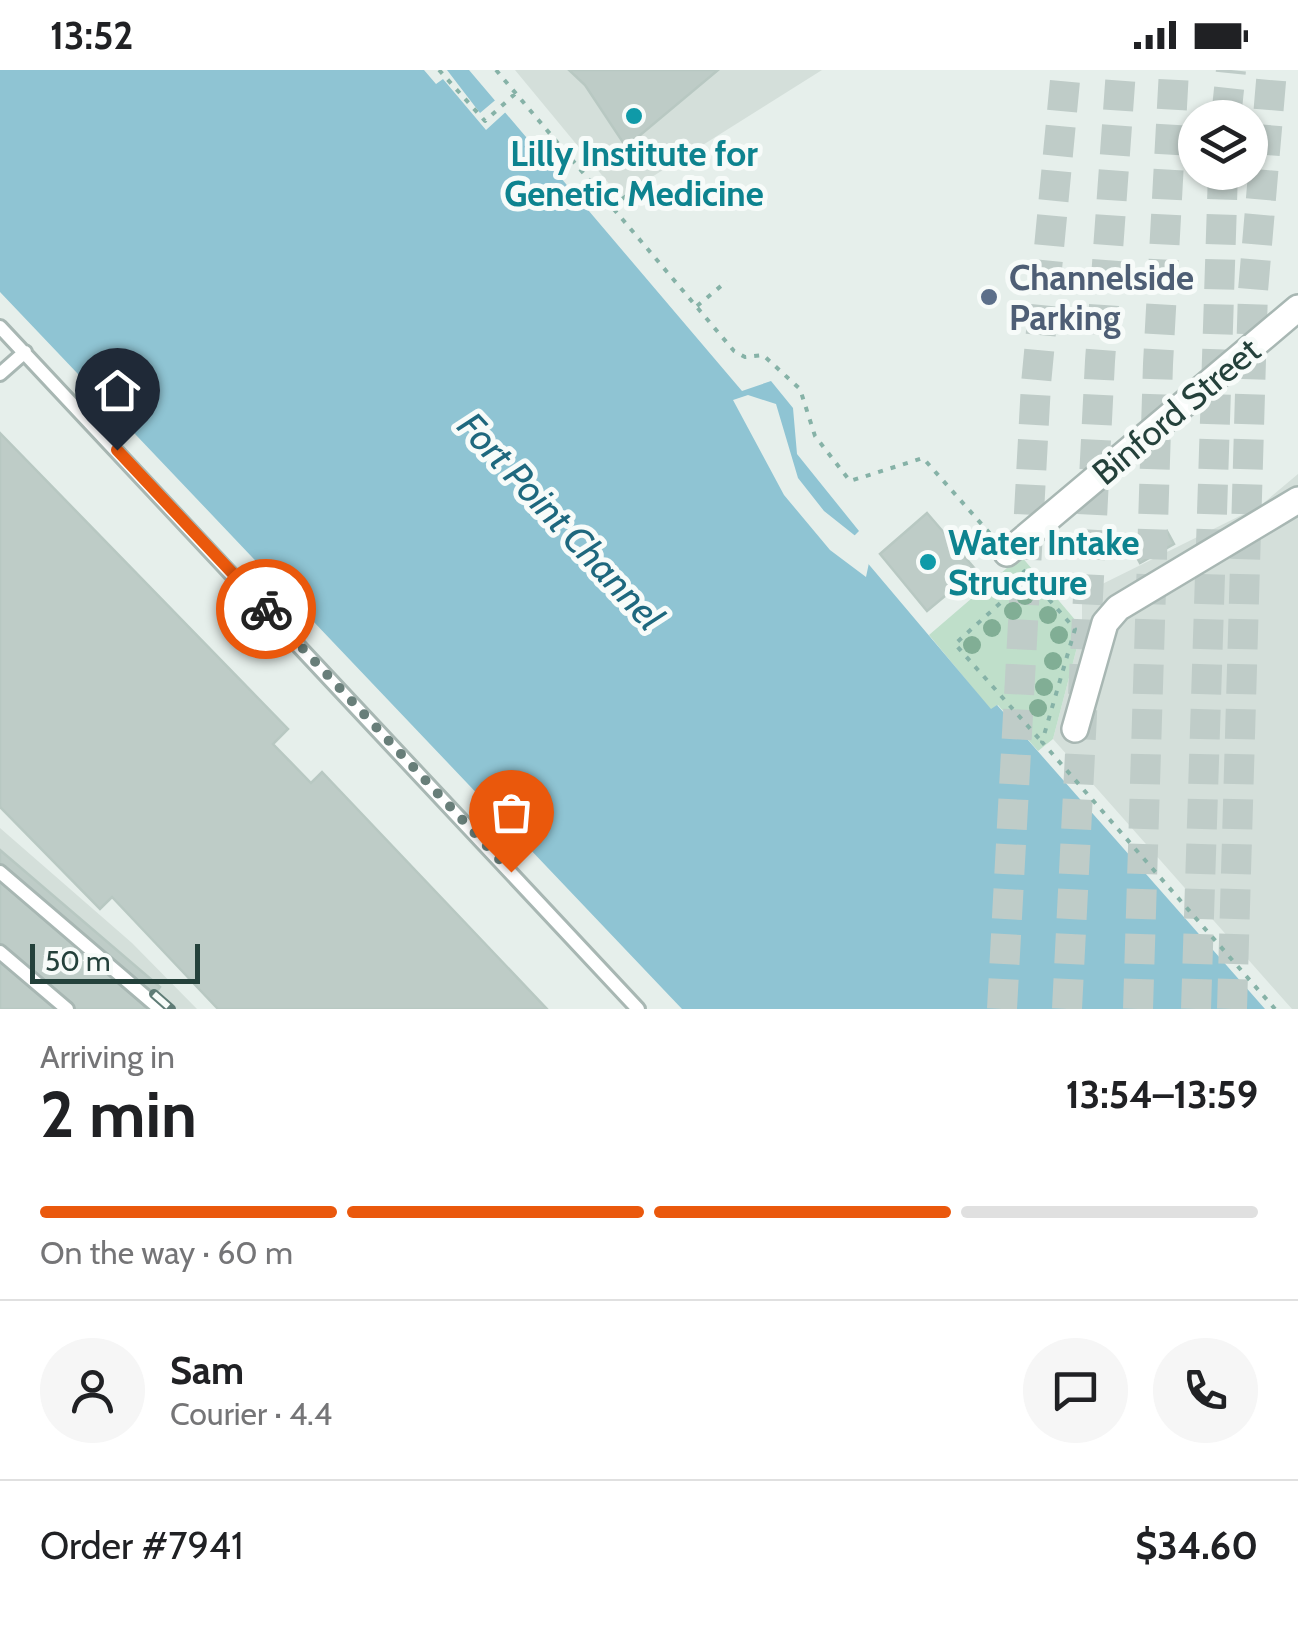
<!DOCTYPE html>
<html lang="en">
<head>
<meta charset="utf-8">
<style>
  body { margin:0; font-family:Cabin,sans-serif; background:#f6f6f6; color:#202124; height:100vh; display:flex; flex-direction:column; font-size:38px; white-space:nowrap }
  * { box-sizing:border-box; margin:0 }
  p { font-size:32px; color:#757577 }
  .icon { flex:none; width:55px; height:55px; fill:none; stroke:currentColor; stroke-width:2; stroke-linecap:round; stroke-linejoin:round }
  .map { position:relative; height:939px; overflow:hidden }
  .side { display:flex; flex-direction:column; background:#fff; flex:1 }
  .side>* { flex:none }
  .fabs { position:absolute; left:1178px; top:30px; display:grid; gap:20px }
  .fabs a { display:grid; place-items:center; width:90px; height:90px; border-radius:50%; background:#fff; box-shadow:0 2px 8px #0004; font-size:50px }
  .scale { position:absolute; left:30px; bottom:25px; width:170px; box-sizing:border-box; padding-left:10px; border:5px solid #24413b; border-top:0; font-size:28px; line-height:35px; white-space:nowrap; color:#24413b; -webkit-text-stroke:8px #f7fbf9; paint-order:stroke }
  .pin { position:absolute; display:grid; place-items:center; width:85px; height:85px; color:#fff; margin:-102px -42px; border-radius:50% 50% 50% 0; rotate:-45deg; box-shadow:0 0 10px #0007 }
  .pin .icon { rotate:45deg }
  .courier { position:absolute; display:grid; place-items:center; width:100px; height:100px; margin:-50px; border:8px solid #ea580c; border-radius:50%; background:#fff; color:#222; box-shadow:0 2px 12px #0007 }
  .head em { font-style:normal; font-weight:700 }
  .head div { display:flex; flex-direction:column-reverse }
  .head { display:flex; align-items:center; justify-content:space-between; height:170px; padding:0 40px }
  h1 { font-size:65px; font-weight:700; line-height:75px }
  .bar { display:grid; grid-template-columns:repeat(4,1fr); gap:15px 10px; align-content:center; height:120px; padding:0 40px }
  .bar i { height:12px; border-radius:8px; background:#e0e0e0 }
  .bar .on { background:#ea580c }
  .bar p { grid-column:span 4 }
  .line { display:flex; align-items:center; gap:25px; padding:0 40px; border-top:2px solid #e0e0e0 }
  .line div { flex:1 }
  .round { display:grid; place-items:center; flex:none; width:105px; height:105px; border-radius:52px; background:#f6f6f6 }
  .status { display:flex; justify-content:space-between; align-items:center; height:70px; padding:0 50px; background:#fff; direction:ltr }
  .status svg { height:28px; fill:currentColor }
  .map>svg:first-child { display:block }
  .built { fill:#d4dfda }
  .green { fill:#bfdfca }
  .water { fill:#8fc4d3 }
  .pier { fill:#e6efeb }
  .building { fill:#beccc7; stroke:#b8c8c2; stroke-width:2.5 }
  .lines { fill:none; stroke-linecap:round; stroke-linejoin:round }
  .highway-tunnel { stroke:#bfccc8; stroke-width:30; stroke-dasharray:30 15; stroke-linecap:butt }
  .lane-casing { stroke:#a8b7b3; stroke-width:18 }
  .street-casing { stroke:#a8b7b3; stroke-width:30 }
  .path { stroke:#86b2a7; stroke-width:4; stroke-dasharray:5 8; stroke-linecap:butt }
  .lane { stroke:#fff; stroke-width:12 }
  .street { stroke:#fff; stroke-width:25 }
  .rail-casing { stroke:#5f7c76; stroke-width:10 }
  .rail { stroke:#f7fbf9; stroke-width:6; stroke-dasharray:19; stroke-linecap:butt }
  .tree { fill:#81ae95 }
  .done { stroke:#687e79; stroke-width:10; stroke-dasharray:0 18 }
  .route { stroke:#ea580c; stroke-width:12 }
  .culture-dot { fill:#0f9aa8; stroke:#f7fbf9; stroke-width:4 }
  .service-dot { fill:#5c6f8a; stroke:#f7fbf9; stroke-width:4 }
  .labels { text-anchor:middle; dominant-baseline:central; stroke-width:10; stroke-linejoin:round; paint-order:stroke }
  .culture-label { font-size:35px; font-weight:bold; fill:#0d838f; stroke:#f7fbf9 }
  .service-label { font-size:35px; font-weight:bold; fill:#4e5e75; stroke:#f7fbf9; text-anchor:start }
  .street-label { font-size:35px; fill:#24413b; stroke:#f7fbf9 }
  .water-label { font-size:38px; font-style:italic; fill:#1e687e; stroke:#f7fbf9 }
</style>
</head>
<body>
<div class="status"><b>13:52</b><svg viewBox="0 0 49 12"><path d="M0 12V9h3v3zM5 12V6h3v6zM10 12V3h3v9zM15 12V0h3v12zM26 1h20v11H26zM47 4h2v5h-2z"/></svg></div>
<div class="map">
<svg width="1298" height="939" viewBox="0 0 1298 939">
  <rect width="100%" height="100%" fill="#e6efeb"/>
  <path class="built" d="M 515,0 L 822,0 L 620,127 Z
    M 1298,404 L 1298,939 L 1292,939 L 1053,669 L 1082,558 L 1082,524 L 1260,436 Z
    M 0,758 L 132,873 L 197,939 L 0,939 Z"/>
  <path class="green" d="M 1021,486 L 1082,558 L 1053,669 L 1038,681 L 998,635 L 991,640 L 929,565 Z"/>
  <path class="water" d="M 0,0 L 469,0 L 742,321 L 771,311 L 793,338 L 797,384 L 859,461 L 849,471 L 991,639 L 997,635 L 1265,939 L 682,939 L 0,222 Z"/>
  <path class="pier" d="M 424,0 L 447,0 L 480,43 L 499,27 L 509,39 L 486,60 L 443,9 L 436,14 Z
    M 748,325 L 776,334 L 798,408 L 824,441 L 858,468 L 855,471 L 870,488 L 866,507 L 830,480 L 784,425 L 733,330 Z"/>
  <path class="building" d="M 569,0 L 718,0 L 626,77 L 585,15 Z
    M 0,363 L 288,659 L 273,674 L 311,713 L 322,702 L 547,939 L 218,939 L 112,827 L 100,839 L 0,737 Z
    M 927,443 L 976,500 L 927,541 L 880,484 Z
    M 1167,461 L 1174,474 L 1140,493 L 1133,480 Z
    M 0,780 L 160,917 L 144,939 L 0,939 Z
    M 0,811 L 144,935 L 144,939 L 0,939 Z"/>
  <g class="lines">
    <path class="highway-tunnel" d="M 1226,48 L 1231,0
      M 1002,939 L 1036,314 L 1066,0
      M 1067,939 L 1100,291 L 1121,0
      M 1138,939 L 1158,294 L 1174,0
      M 1196,939 L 1223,102
      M 1232,939 L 1253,221 L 1272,0"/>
    <defs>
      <path id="lane" d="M 0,257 L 638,939
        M 0,304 L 25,282
        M 0,802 L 160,939
        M 0,882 L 67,939"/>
      <path id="street" d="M 1007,483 L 1298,238
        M 1075,659 L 1105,553 L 1118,538 L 1298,430"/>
    </defs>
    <use href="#lane" class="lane-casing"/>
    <use href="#street" class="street-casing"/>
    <path class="path" d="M 439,0 L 485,51 L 516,23
      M 496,0 L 734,281 L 745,287 L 763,285 L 800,319 L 815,366 L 850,411 L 923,388 L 993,467
      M 612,137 L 626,126 L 658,129
      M 697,236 L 727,211
      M 1023,500 L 1075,559 L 1042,672 L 1275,939
      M 1029,507 L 955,574 L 1042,672"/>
    <use href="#lane" class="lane"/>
    <use href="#street" class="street"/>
    <defs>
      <path id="rail" d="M 154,924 L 171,939"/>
    </defs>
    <use href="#rail" class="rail-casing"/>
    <use href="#rail" class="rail"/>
  </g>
  <g class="tree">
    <circle cx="1025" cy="526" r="9"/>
    <circle cx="1013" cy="541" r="9"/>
    <circle cx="1048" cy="545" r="9"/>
    <circle cx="992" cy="558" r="9"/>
    <circle cx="1059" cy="565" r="9"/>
    <circle cx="972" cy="575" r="9"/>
    <circle cx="1053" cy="591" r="9"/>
    <circle cx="1044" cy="617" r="9"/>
    <circle cx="1038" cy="638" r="9"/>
  </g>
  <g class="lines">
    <path class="done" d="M 266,539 L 511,802"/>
    <path class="route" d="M 117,380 L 266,539"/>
  </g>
  <g class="culture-dot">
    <circle cx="634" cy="46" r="10"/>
    <circle cx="928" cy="492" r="10"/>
  </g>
  <circle class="service-dot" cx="989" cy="227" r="10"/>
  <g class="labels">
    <g class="culture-label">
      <text x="634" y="83">Lilly Institute for<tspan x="634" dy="40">Genetic Medicine</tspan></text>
      <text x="948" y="472" text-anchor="start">Water Intake<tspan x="948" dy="40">Structure</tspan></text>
    </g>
    <g class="service-label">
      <text x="1009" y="207">Channelside<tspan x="1009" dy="40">Parking</tspan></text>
    </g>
    <g class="street-label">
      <text transform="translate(1176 341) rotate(-40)">Binford Street</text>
    </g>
    <g class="water-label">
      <text transform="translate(561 451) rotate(47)">Fort Point Channel</text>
    </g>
  </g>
</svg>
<div class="fabs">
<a><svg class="icon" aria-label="layers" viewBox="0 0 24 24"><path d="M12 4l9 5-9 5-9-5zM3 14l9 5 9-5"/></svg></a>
</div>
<div class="scale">50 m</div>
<div class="pin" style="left:511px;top:802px;background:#ea580c"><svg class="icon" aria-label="bag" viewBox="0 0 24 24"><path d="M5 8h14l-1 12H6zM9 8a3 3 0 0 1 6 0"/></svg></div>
<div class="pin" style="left:117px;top:380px;background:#1f2937"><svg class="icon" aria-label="home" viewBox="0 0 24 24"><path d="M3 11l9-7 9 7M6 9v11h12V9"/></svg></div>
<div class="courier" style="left:266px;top:539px"><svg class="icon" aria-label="bike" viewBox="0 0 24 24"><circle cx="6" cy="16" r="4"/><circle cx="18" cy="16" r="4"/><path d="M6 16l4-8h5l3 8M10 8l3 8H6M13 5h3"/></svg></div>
</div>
<section class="side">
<div class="head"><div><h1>2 min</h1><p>Arriving in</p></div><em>13:54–13:59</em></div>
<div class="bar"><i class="on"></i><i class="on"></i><i class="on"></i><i></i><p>On the way · 60 m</p></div>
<div class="line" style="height:180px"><a class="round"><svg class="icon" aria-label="person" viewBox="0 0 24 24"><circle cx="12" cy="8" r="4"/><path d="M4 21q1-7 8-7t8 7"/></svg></a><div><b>Sam</b><p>Courier · 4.4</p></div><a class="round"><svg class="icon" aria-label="chat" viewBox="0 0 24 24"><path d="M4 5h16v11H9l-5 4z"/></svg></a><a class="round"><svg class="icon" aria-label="phone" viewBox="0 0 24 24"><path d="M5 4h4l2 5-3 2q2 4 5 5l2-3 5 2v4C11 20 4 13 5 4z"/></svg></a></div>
<div class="line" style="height:130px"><div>Order #7941</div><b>$34.60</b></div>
</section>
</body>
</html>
